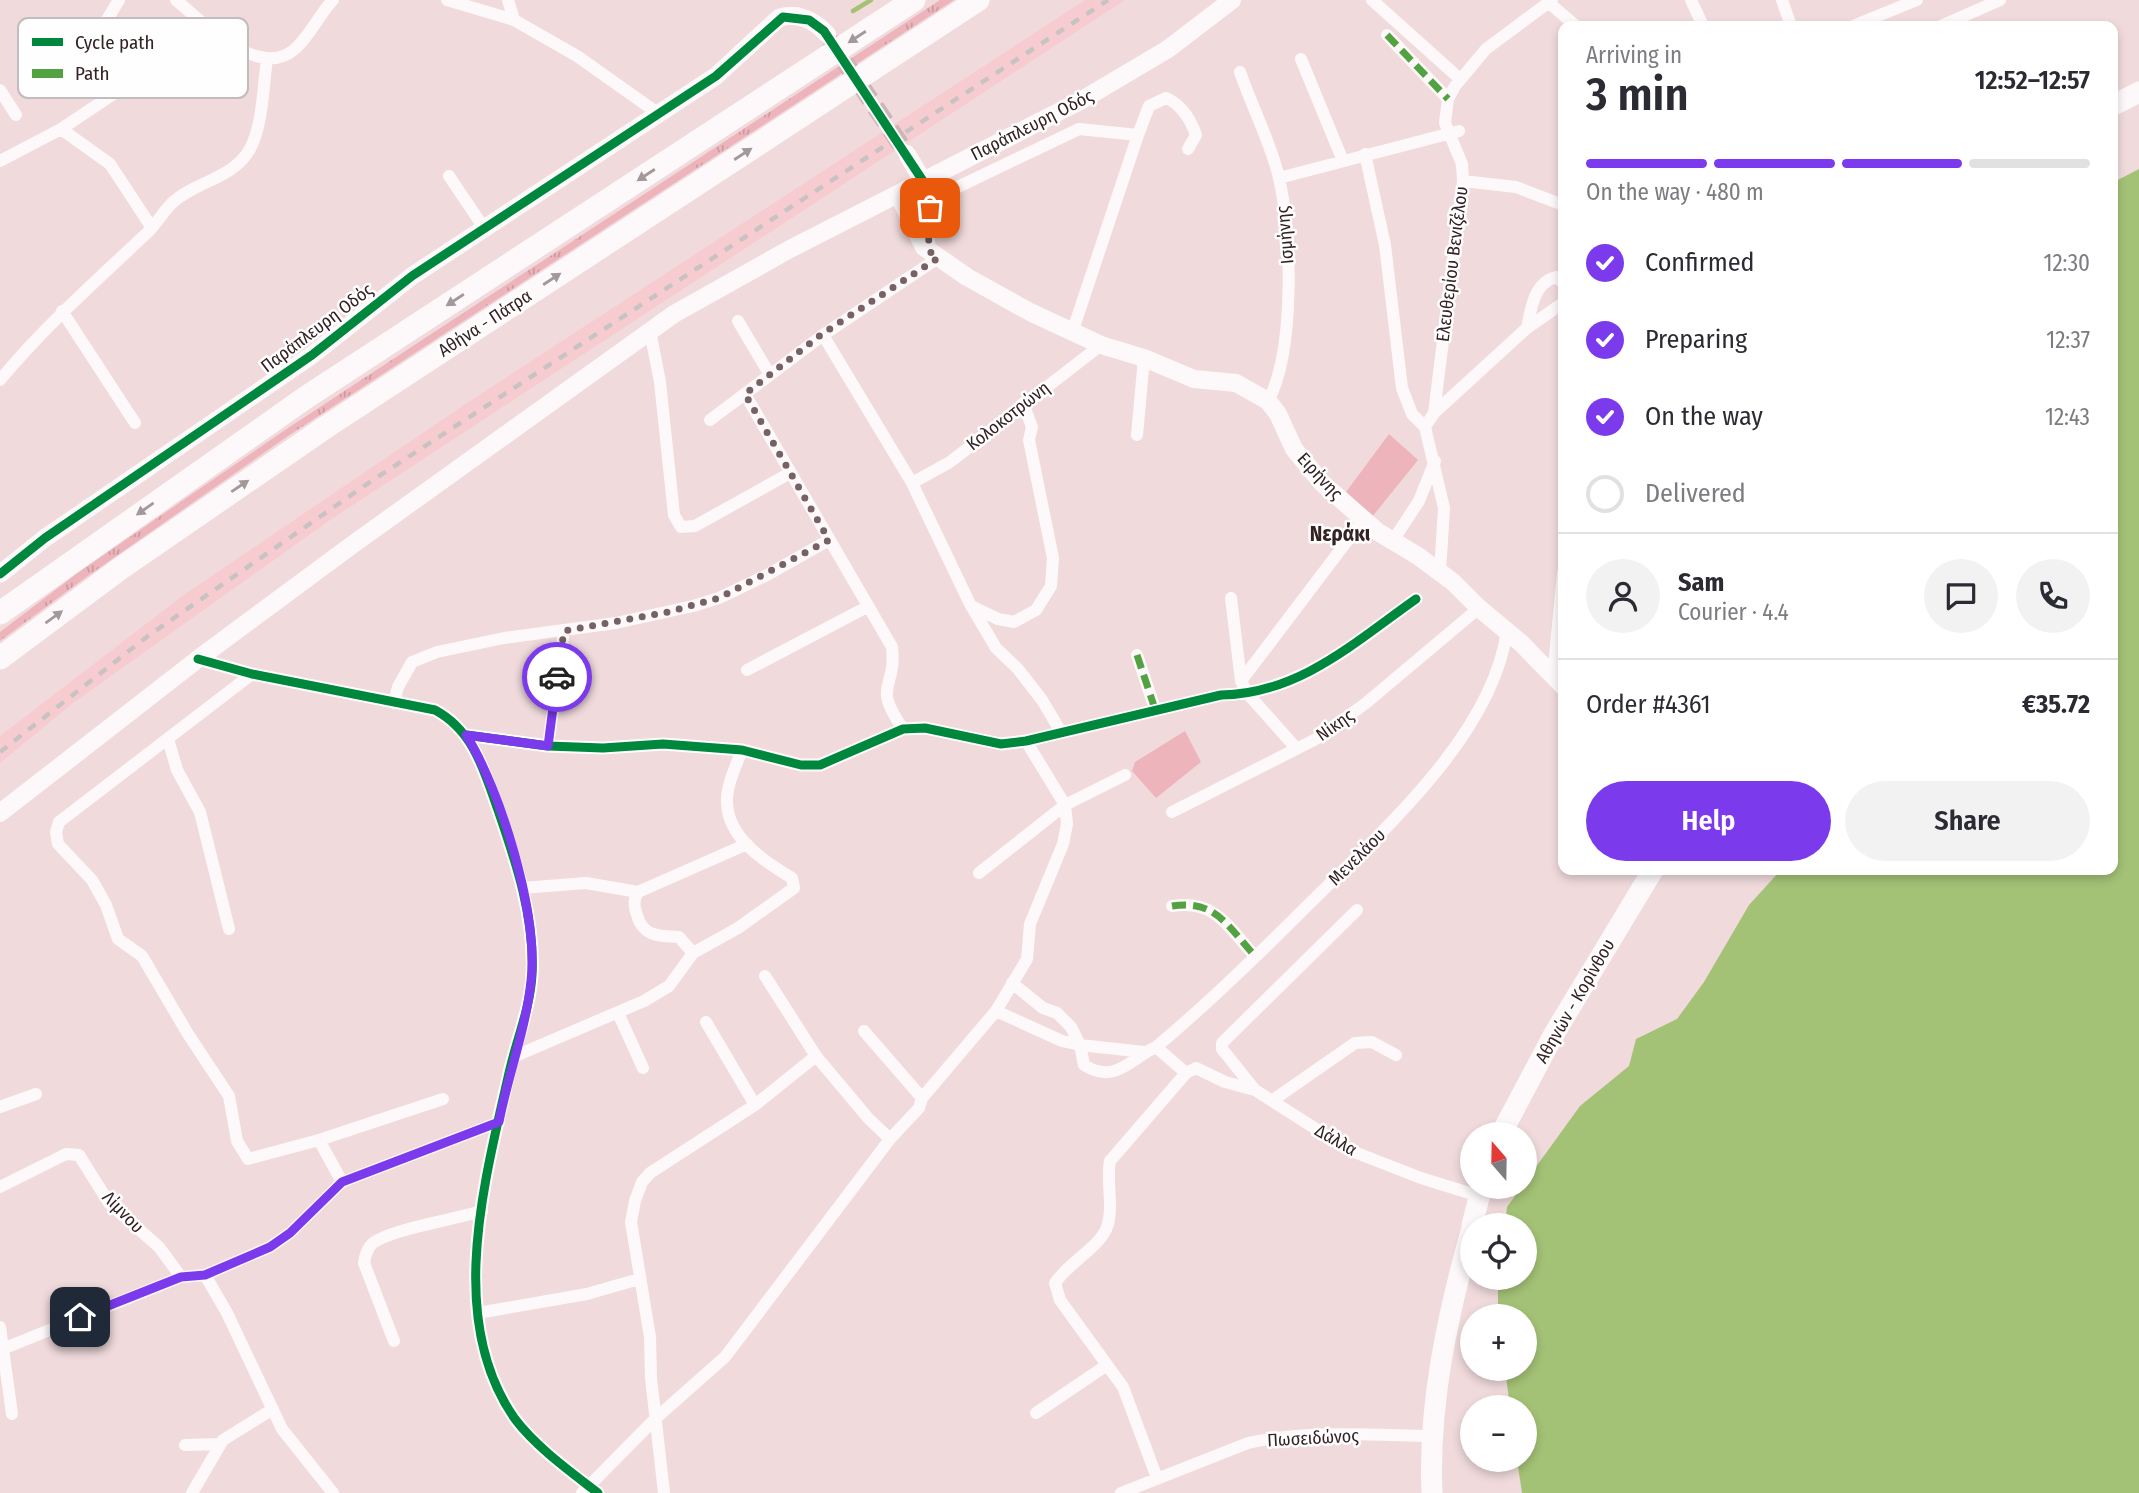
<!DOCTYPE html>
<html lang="en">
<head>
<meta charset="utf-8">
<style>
  body { margin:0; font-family:"Fira Sans Condensed",sans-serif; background:#f2f2f3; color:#2b2b33; height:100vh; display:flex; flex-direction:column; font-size:26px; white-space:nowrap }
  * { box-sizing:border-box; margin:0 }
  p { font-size:23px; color:#7c7c81 }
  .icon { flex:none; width:38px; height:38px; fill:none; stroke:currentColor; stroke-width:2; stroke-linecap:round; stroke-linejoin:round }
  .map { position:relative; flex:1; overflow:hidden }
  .sheet { position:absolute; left:1558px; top:21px; width:560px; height:854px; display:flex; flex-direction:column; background:#fff; border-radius:14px; box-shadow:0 4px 10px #0003 }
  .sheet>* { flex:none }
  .needle { width:46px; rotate:340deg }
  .controls { position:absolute; left:1460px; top:1122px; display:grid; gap:14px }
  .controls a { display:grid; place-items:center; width:77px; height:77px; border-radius:50%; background:#fff; box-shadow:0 4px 10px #0003; font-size:35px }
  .pin { position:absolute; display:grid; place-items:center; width:60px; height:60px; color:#fff; margin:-30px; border-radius:14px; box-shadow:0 4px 10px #0006 }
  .courier { position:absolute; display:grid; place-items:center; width:70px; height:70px; margin:-35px; border:5px solid #7c3aed; border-radius:50%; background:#fff; color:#222; box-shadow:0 2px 9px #0007 }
  .overview em { font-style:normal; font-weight:600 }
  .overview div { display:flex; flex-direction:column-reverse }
  .overview { display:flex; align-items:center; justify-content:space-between; height:119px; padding:0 28px }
  h1 { font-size:46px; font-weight:600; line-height:52px }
  .bar { display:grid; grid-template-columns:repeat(4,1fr); gap:10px 7px; align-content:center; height:84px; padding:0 28px }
  .bar i { height:9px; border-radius:5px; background:#e1e1e2 }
  .bar .selected { background:#7c3aed }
  .bar p { grid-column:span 4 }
  .line { display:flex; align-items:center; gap:18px; padding:0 28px; border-top:2px solid #e1e1e2 }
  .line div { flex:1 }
  .round { display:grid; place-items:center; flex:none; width:74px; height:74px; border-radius:37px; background:#f2f2f3 }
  ol { padding:0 28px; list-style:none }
  li { display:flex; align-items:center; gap:21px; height:77px }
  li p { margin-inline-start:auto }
  li .icon { padding:7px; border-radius:50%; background:#7c3aed; color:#fff; stroke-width:4 }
  li:last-child { color:#7c7c81 }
  li i { width:38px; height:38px; border:4px solid #e1e1e2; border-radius:50% }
  .cta { display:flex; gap:14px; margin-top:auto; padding:14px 28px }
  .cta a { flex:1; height:80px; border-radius:42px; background:#7c3aed; color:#fff; font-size:28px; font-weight:600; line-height:80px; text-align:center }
  .cta a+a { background:#f2f2f3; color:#2b2b33 }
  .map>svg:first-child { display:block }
  .built { fill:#f6ccd0 }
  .grass { fill:url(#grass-tufts) }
  .pitch { fill:#edb4bb }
  .water { fill:#a4c276 }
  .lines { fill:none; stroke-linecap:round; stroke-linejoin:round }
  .stream { stroke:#a4c276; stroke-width:4.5 }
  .secondary-tunnel { stroke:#cab5b7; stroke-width:18; stroke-dasharray:18 9; stroke-linecap:butt }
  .street { stroke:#fdf9fa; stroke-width:12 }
  .secondary { stroke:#fdf9fa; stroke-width:18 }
  .primary { stroke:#fdf9fa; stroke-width:21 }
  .highway { stroke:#fdf9fa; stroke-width:23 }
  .rail { stroke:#c9c2c3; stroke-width:4.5; stroke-dasharray:9 9; stroke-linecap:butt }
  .quiet { stroke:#53a242; stroke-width:7; stroke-dasharray:14 7; stroke-linecap:butt }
  .cycleway-casing { stroke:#fefefe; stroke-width:13 }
  .cycleway { stroke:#00873e; stroke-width:9 }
  .oneway { fill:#a3989a }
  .done { stroke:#766264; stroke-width:7; stroke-dasharray:0 12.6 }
  .route { stroke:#7c3aed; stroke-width:9 }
  .labels { text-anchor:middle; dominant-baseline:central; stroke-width:5; stroke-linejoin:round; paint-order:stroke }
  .street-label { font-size:18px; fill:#342224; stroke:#fefefe }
  .quarter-label { font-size:21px; font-weight:bold; fill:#342224; stroke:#fefefe }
  .key { fill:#fefefe; stroke:#c1bcbd; stroke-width:2 }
  .key-label { font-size:19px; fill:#342224 }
</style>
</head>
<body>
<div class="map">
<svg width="2139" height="1493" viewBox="0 0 2139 1493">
  <defs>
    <pattern id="grass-tufts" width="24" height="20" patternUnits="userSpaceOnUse" patternTransform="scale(1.75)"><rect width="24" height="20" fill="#edb4bb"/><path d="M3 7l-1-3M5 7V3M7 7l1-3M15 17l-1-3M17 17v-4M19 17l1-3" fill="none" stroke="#cc9aa1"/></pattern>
  </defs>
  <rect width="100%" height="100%" fill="#f0dadc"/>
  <path class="built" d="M 1085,0 L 1125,0 L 333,518 L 73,703 L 0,763 L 0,736 L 185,594 L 467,403 Z"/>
  <path class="grass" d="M 940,0 L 954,0 L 288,436 L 85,578 L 0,641 L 0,632 L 79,572 L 285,430 Z"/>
  <path class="pitch" d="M 1389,434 L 1418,460 L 1372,517 L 1346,492 Z
    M 1185,731 L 1201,762 L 1156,798 L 1132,771 L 1135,762 Z"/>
  <path class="water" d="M 2139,169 L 2139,1493 L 1522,1493 L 1517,1460 L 1524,1460 L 1524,1407 L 1510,1407 L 1505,1369 L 1524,1368 L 1524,1316 L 1498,1316 L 1498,1278 L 1524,1278 L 1524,1225 L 1505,1225 L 1507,1207 L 1580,1106 L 1629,1066 L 1636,1039 L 1677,1019 L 1704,982 L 1749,905 L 1781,870 L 2112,870 L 2112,183 Z"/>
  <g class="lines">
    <path class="stream" d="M 853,11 L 871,0"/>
    <path class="secondary-tunnel" d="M 830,40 L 907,154"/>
    <path class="street" d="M 176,0 C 204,23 260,82 296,48 C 311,34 319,15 333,0
      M 447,0 L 514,20 L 577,56 L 659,114
      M 508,0 L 514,20
      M 1372,0 L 1460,79
      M 1691,0 L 1703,26
      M 1782,0 L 1791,26
      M 1548,2 L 1576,26
      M 1853,26 L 1917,0
      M 1941,26 L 2000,0
      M 100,31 L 119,0
      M 1387,35 L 1448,99
      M 1301,59 L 1343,161
      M 1240,72 C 1252,107 1271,143 1279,178 C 1292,233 1295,352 1268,401
      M 0,90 L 16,115
      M 61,129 L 110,164 L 152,228
      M 1365,154 L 1385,245 L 1402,388 L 1412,414 L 1425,427
      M 0,161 L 61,129 L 211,29
      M 449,176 L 484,228
      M 1279,178 L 1459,131
      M 1463,181 L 1516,187 L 1563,205
      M 930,249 C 927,230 925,214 937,197 L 1079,129 L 1138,135 L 1149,106 L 1166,98 C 1181,104 1191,120 1196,135 L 1188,149
      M 62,311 L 135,423
      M 738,321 L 770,375
      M 1527,328 C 1531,310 1533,283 1556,277 L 1563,283
      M 650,331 L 660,382 L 674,515 L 681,527 L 695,526 L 790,473
      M 1072,333 L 1138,135
      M 823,335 L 912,483 L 970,604 L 996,648 L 1018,669 L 1042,700 L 1061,732
      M 0,380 C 45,326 97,280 148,232 C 157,223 163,212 172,203 C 196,181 233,179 250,149 C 263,124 263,87 267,59
      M 745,394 L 892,647 C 897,691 871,682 903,729
      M 1434,413 L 1527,328 L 1563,303
      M 710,420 L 823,335 L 938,258
      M 1137,435 L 1144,358
      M 912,483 L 950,462 L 1101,345
      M 1392,542 L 1419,501 L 1435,461
      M 1440,572 L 1444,508 L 1425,427 L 1434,413 L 1463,181 L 1462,164 L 1445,123 L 1448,99 L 1455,86 L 1486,49 L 1552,0
      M 1231,598 L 1241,681 L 1248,694 L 1296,748
      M 973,607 L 998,619 L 1014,622 L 1036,610 L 1051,586 L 1053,558 L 1029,440 L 1032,427 L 1023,403
      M 1137,655 L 1155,709
      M 198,659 L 252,674 L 435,710 C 474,731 484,771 498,810 C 516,862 535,919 532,975 C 530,1009 516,1041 509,1073 C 485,1180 445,1320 515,1419 C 536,1447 571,1472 598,1493
      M 747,670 L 867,607
      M 252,674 L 59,822 L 56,832 L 58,844 L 92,880 L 106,905 L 118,939 L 142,956 L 188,1034 L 229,1096 L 237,1141 L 248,1159 L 319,1140 L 443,1099
      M 1553,677 L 1563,573
      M 1241,681 L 1363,520
      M 394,703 L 398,687 L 412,662 L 437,652 L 504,638 L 616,623 L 693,606 L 719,598 L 767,575 L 829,540
      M 466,735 L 548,746 L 603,748 L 663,744 L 742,750 L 801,765 L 820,765 L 903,729 L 925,728 L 1001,744 L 1026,741 L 1221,695 C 1299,694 1355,642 1416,599
      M 168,739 L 177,770 L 200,812 L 229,929
      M 548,746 L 564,631
      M 1172,812 L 1318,738 L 1366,703 L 1479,608
      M 979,873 L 1065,805 L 1125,775
      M 522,888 L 586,883 L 638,892 L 747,844
      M 638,892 C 633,900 634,906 637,915 C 643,937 659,936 679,937 L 693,953
      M 1172,906 C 1216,899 1228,927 1255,956
      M 1357,910 L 1222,1043 L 1222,1049 L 1255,1090 L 1349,1150 L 1421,1178 L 1479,1196
      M 765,976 L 816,1056 L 868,1118 L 890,1139 L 919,1108 L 922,1098 L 864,1031
      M 1012,983 L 1043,1008 L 1057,1013 L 1071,1027 L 1080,1045 L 1144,1052
      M 996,1011 L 1062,1041 L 1080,1045 L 1084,1065 C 1116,1085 1131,1058 1156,1047 C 1209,1003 1259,954 1308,905 C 1379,834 1493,736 1507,630
      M 618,1013 L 643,1068
      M 706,1022 L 755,1105
      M 1156,1047 L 1186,1073
      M 513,1057 L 644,1001 L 669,986 L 693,953 L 738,928 L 794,888 L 792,878 C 765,862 728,838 727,803 C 726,786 736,766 742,750
      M 922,1098 L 996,1011 L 1027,959 L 1030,924 L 1063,844 L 1067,824 L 1065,805 L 1026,741
      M 1273,1100 L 1355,1043 L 1372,1042 L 1396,1055
      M 0,1107 L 36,1094
      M 319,1140 L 342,1182
      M 0,1187 L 66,1154 L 79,1155 L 109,1203 L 159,1247 L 181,1277
      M 205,1275 L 227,1313 L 282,1429 L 333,1493
      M 478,1313 L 587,1294 L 639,1279
      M 0,1327 L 12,1414
      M 394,1341 L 364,1263 C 365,1256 367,1248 373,1243 C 392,1229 456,1219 482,1211
      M 5,1348 L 181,1277 L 205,1275 L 270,1247 L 290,1233 L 342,1182 L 499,1122
      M 1036,1413 L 1107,1365
      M 185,1445 L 220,1444
      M 1157,1478 L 1123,1387 L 1060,1300 L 1055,1283 C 1067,1264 1101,1246 1107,1227 C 1114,1207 1106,1182 1110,1161 L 1186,1073 L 1196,1068 L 1225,1082 L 1255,1090
      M 192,1493 L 223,1440 L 273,1409
      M 582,1493 L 656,1418 L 725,1357 L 890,1139
      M 664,1493 L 651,1378 L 650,1337 L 631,1222 L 635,1201 L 642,1182 L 650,1173 L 755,1105 L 816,1056
      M 1121,1493 L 1248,1443 C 1308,1430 1370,1435 1431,1436"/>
    <path class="secondary" d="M 907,154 L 923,181
      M 898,194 L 924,247 L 967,277 L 1030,312 L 1101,345 L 1144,358 L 1194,379 L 1236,383 L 1268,401 L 1278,414 L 1294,449 L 1322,483 L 1378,532 L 1418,556 L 1453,582 L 1479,608 L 1521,643 L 1563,686
      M 0,574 L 45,538 L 312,355 L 412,276 L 716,76 L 779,18 C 797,11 815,21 827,34
      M 0,813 L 198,659 L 352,545 L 674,314 L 790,249 L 1082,100 L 1168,49 L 1232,0"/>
    <path class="primary" d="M 2112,106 L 2139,92
      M 1501,1134 L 1554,1034 L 1653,870
      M 1472,1225 L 1482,1186
      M 1432,1493 C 1428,1404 1448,1313 1472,1228"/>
    <path class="highway" d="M 0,613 L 305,398 L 914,0
      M 0,658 L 121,568 L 326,427 L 978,0"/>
    <path class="rail" d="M 0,752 L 148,636 L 373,480 L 1108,0"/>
    <path class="quiet" d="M 1387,35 L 1448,99
      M 1137,655 L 1155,709
      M 1172,906 C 1216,899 1228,927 1255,956"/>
    <defs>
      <path id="cycleway" d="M 0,574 L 45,538 L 312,355 L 412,276 L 716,76 L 783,17 L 809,20 L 824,31 L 923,181
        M 198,659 L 252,674 L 435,710 C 474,731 484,771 498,810 C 516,862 535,919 532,975 C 530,1009 516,1041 509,1073 C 485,1180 445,1320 515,1419 C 536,1447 571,1472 598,1493
        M 466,735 L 548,746 L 603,748 L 663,744 L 742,750 L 801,765 L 820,765 L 903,729 L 925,728 L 1001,744 L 1026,741 L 1221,695 C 1299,694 1355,642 1416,599"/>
    </defs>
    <use href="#cycleway" class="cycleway-casing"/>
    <use href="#cycleway" class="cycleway"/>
  </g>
  <defs><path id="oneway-solid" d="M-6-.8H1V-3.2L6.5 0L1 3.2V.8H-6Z" transform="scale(1.75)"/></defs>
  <g class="oneway">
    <use href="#oneway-solid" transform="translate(857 37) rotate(147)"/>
    <use href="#oneway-solid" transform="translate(743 154) rotate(-33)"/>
    <use href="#oneway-solid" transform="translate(646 175) rotate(147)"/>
    <use href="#oneway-solid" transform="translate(552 279) rotate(-33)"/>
    <use href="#oneway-solid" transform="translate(455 300) rotate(147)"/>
    <use href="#oneway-solid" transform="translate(240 486) rotate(-34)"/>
    <use href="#oneway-solid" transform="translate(145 509) rotate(145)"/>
    <use href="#oneway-solid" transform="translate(54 617) rotate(-36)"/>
  </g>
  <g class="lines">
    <path class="done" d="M 557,677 L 564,631 L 668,612 L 719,598 L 829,540 L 745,394 L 822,334 L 938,258 L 931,253 L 927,230 L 930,208"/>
    <path class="route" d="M 80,1317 L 181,1277 L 205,1275 L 270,1247 L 290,1233 L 342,1182 L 499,1122 C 508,1075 526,1029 531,981 C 539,916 501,790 466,735 L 548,746 L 557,677"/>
  </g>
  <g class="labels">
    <g class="street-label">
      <text transform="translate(1032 125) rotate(-27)">Παράπλευρη Οδός</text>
      <text transform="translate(1285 235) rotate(-95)">Ισμήνης</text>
      <text transform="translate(1452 264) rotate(-83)">Ελευθερίου Βενιζέλου</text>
      <text transform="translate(485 323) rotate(-33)">Αθήνα - Πάτρα</text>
      <text transform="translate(317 328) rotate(-37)">Παράπλευρη Οδός</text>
      <text transform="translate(1008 416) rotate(-38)">Κολοκοτρώνη</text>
      <text transform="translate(1320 476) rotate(47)">Ειρήνης</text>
      <text transform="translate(1335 725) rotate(-35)">Νίκης</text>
      <text transform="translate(1357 857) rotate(-45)">Μενελάου</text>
      <text transform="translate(1575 1001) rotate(-60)">Αθηνών - Κορίνθου</text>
      <text transform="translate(1336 1140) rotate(30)">Δάλλα</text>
      <text transform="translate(123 1212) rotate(46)">Λίμνου</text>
      <text transform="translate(1313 1438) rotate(-3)">Πωσειδώνος</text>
    </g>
    <g class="quarter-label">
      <text x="1340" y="534">Νεράκι</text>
    </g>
  </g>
  <rect x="18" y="18" width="230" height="80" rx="10" class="key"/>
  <rect x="32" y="38" width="31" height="8" fill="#00873e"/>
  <rect x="32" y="69" width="31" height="9" fill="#53a242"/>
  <g class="key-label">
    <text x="75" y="49">Cycle path</text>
    <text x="75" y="80">Path</text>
  </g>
</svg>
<div class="controls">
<a><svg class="needle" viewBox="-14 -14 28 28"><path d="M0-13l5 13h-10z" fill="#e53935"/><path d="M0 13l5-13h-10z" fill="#7c7c81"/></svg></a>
<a><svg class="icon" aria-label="locate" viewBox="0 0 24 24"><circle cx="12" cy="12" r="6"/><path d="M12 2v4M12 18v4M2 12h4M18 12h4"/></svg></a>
<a>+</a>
<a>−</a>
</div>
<div class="pin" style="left:930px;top:208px;background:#ea580c"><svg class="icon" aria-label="bag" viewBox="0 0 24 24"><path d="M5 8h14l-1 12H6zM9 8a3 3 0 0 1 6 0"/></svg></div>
<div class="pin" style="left:80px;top:1317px;background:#1f2937"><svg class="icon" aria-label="home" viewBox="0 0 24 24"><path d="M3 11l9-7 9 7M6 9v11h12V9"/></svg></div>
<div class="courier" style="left:557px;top:677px"><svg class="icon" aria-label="car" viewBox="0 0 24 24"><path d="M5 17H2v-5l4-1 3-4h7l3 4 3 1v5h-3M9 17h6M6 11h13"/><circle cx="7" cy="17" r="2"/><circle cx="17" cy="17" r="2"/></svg></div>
<section class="sheet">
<div class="overview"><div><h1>3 min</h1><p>Arriving in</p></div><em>12:52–12:57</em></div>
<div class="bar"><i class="selected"></i><i class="selected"></i><i class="selected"></i><i></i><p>On the way · 480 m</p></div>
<ol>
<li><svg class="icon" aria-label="check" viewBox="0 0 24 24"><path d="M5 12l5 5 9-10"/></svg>Confirmed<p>12:30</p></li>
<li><svg class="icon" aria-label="check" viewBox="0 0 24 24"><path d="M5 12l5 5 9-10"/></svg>Preparing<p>12:37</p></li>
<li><svg class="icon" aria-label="check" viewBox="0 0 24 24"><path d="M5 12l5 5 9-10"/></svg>On the way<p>12:43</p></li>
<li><i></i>Delivered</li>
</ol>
<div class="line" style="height:126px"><a class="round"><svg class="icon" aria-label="person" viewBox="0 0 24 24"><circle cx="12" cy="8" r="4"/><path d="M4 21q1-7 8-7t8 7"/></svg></a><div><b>Sam</b><p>Courier · 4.4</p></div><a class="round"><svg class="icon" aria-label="chat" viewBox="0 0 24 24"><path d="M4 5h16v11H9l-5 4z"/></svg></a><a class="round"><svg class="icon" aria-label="phone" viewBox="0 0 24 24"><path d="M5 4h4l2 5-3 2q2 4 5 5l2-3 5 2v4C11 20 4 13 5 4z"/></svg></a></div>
<div class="line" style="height:91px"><div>Order #4361</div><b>€35.72</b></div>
<div class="cta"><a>Help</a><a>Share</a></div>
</section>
</div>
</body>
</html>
